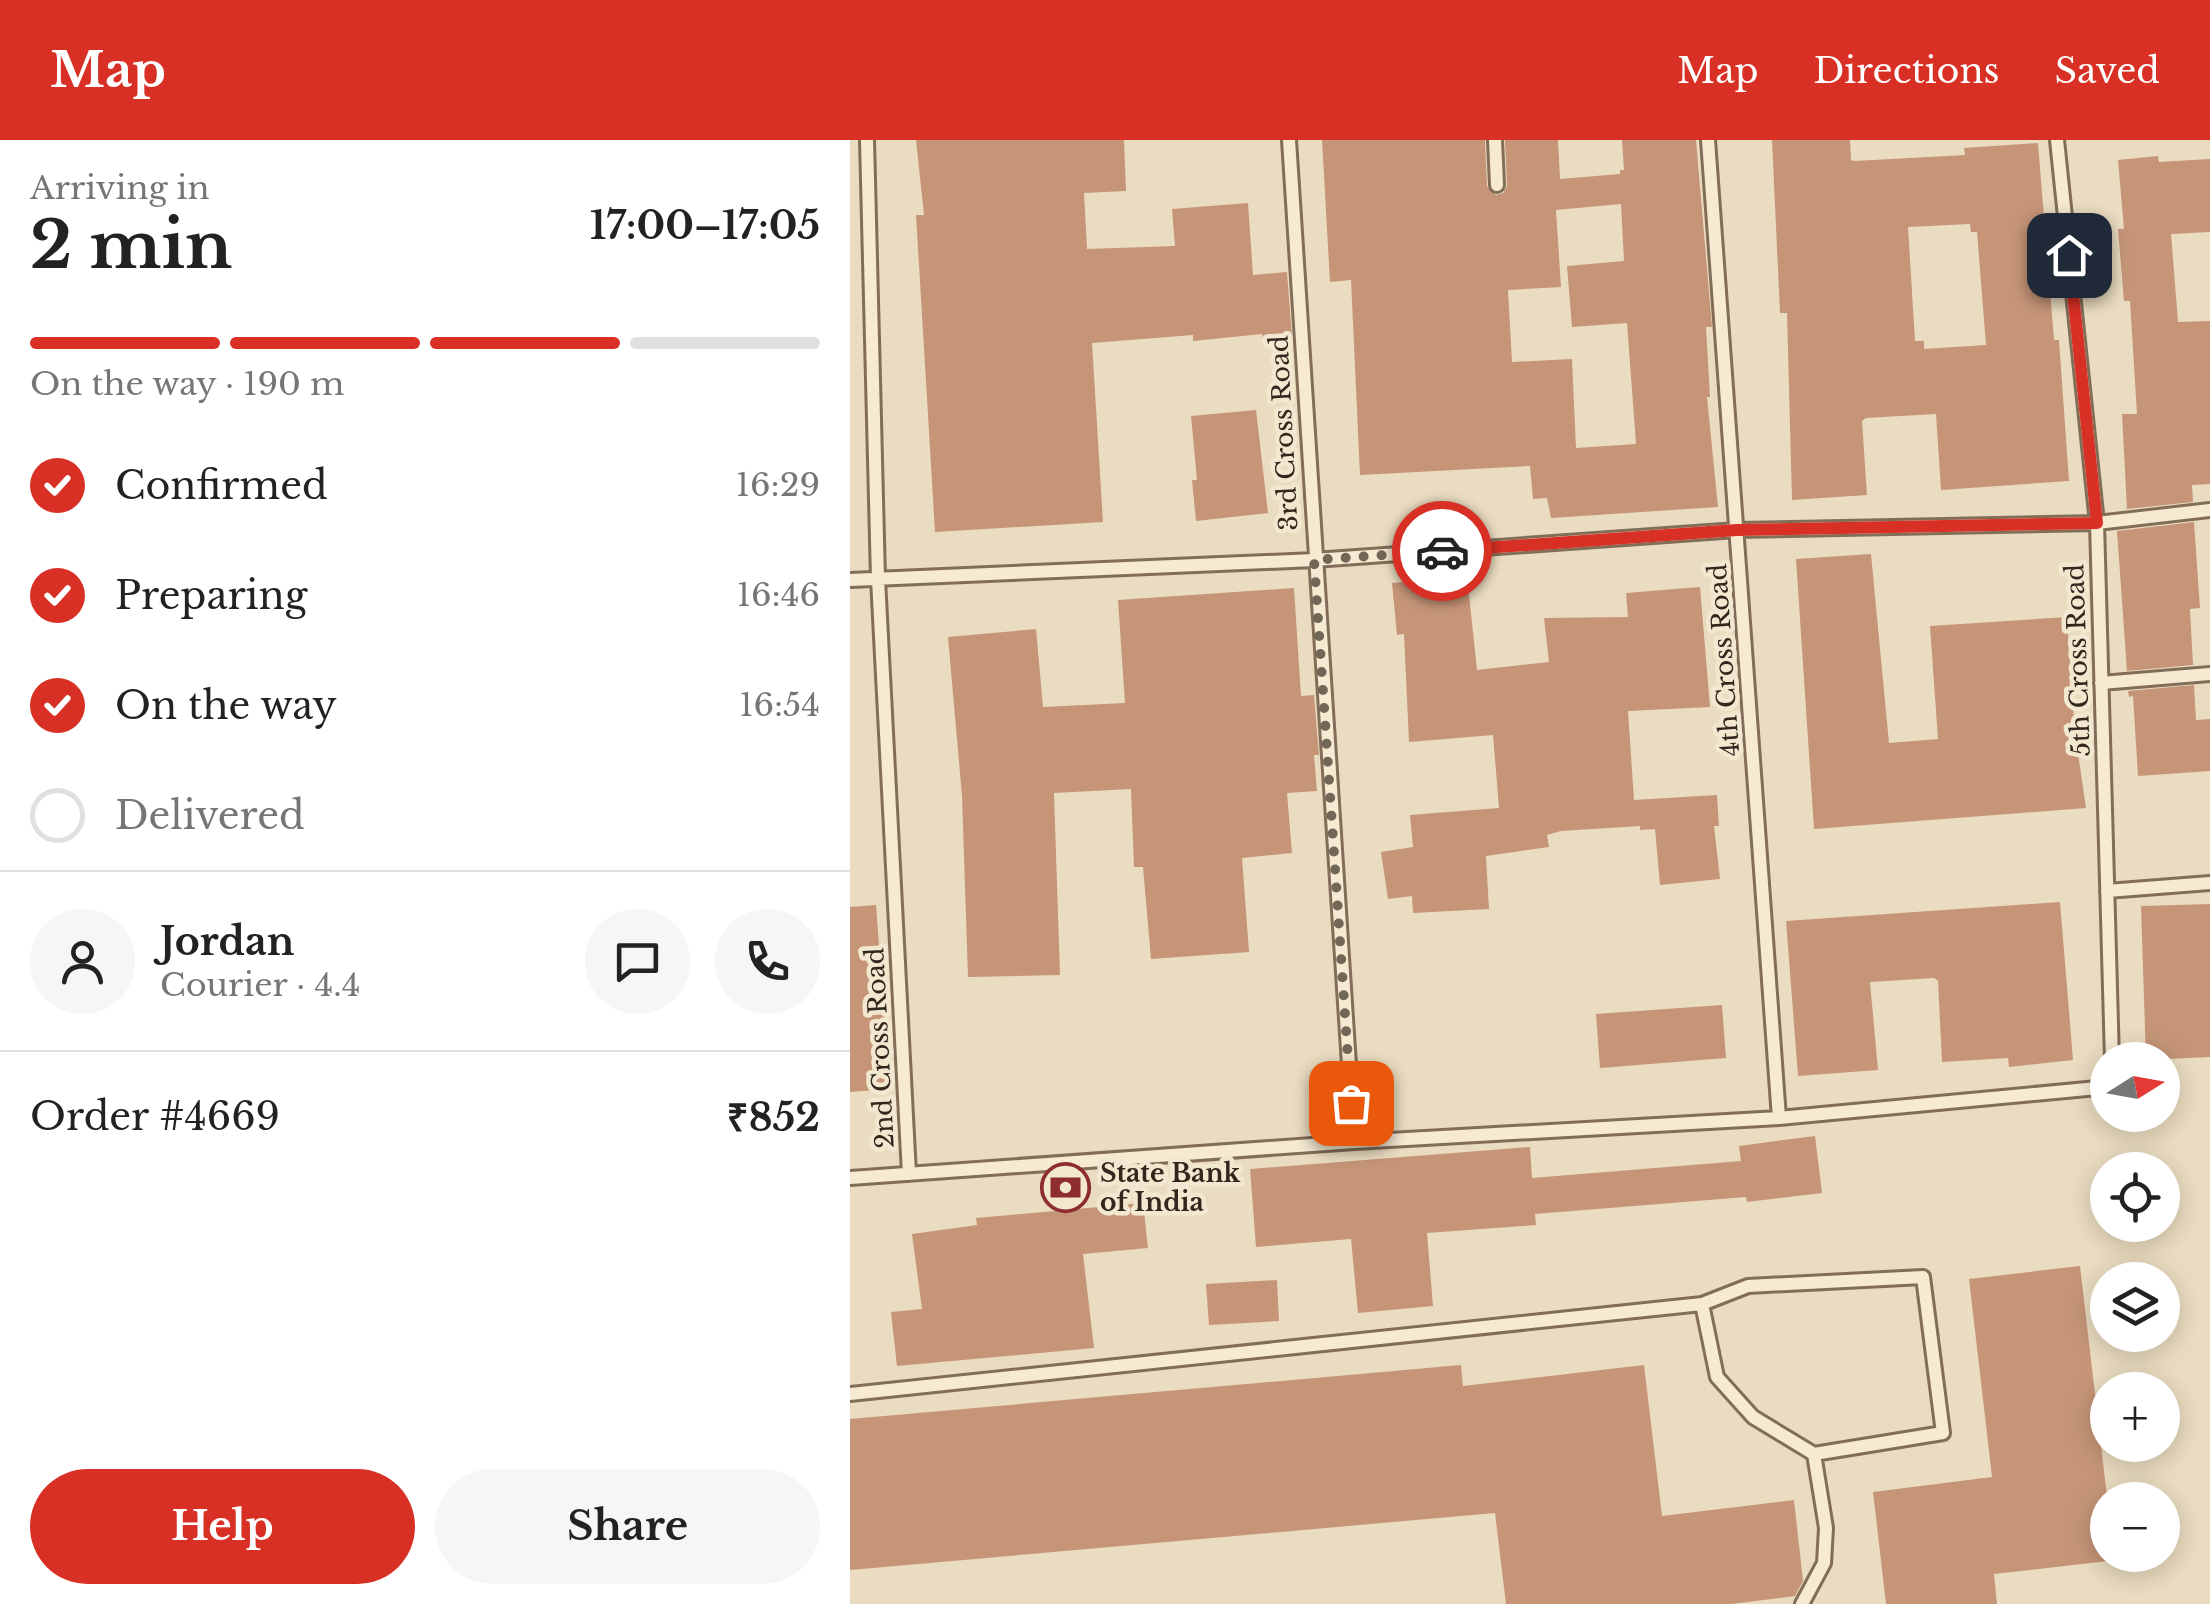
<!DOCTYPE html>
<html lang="en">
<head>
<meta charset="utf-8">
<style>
  body { margin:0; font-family:"Libre Baskerville",serif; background:#f6f6f6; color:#222; height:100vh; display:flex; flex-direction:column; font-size:38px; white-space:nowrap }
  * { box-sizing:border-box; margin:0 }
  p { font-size:32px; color:#767676 }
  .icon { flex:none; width:55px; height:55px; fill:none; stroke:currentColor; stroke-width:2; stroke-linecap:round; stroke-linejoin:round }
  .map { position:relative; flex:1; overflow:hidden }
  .side { display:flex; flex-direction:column; background:#fff; width:850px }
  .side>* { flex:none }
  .needle { width:65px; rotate:79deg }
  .controls { position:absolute; left:1240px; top:902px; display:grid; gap:20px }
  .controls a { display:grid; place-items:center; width:90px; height:90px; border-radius:50%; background:#fff; box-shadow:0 5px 25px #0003; font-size:50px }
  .pin { position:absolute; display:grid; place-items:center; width:85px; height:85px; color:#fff; margin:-42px; border-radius:20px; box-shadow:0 5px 15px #0006 }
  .courier { position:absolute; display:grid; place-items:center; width:100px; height:100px; margin:-50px; border:8px solid #d93025; border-radius:50%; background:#fff; color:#222; box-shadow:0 2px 12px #0007 }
  .head em { font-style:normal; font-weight:800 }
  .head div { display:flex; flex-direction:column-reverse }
  .head { display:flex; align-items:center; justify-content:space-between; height:170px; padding:0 30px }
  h1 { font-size:65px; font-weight:800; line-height:75px }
  .bar { display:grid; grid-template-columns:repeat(4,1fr); gap:15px 10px; align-content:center; height:120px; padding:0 30px }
  .bar i { height:12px; border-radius:8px; background:#e0e0e0 }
  .bar .current { background:#d93025 }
  .bar p { grid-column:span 4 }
  .line { display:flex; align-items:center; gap:25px; padding:0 30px; border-top:2px solid #e0e0e0 }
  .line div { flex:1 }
  .round { display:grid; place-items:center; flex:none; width:105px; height:105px; border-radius:52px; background:#f6f6f6 }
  ol { padding:0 30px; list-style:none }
  li { display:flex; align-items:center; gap:30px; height:110px }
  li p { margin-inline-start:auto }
  li .icon { padding:10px; border-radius:50%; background:#d93025; color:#fff; stroke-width:4 }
  li:last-child { color:#767676 }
  li i { width:55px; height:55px; border:5px solid #e0e0e0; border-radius:50% }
  .action { display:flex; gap:20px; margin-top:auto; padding:20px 30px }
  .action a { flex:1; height:115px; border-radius:60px; background:#d93025; color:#fff; font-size:40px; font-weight:800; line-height:115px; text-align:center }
  .action a+a { background:#f6f6f6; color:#222 }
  header { display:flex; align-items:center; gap:60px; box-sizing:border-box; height:140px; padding:0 50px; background:#d93025; color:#fff }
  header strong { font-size:48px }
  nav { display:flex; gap:55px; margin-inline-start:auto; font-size:35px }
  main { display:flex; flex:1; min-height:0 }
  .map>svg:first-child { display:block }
  .building { fill:#c69578; fill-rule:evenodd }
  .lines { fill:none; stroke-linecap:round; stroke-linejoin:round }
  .lane-casing { stroke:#826d59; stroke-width:18 }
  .lane { stroke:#f6ead2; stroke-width:12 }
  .done { stroke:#726656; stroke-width:10; stroke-dasharray:0 18 }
  .route { stroke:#d93025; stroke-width:12 }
  .labels { text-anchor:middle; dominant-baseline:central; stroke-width:9; stroke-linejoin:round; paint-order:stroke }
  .street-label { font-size:25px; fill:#32261d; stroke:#f2e7cf }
  .poi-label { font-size:25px; font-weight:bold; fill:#32261d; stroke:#f2e7cf; text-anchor:start }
</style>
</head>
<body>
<header>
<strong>Map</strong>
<nav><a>Map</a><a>Directions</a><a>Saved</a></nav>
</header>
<main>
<section class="side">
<div class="head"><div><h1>2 min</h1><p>Arriving in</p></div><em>17:00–17:05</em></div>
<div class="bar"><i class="current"></i><i class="current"></i><i class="current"></i><i></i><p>On the way · 190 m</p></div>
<ol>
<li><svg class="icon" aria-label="check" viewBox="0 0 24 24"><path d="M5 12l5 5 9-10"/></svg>Confirmed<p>16:29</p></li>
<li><svg class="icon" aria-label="check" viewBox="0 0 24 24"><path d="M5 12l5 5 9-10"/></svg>Preparing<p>16:46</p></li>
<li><svg class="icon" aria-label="check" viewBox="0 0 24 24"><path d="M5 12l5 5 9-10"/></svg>On the way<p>16:54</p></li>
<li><i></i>Delivered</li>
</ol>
<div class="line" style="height:180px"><a class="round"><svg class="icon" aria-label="person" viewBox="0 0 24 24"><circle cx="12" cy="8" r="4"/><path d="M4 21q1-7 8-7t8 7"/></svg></a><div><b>Jordan</b><p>Courier · 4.4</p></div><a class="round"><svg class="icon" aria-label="chat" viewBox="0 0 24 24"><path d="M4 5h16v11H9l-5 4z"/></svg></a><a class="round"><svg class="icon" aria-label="phone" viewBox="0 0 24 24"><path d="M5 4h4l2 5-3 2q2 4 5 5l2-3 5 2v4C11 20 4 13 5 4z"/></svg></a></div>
<div class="line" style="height:130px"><div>Order #4669</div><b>₹852</b></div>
<div class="action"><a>Help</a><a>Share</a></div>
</section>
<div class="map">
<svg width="1360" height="1464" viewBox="0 0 1360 1464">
  <rect width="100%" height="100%" fill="#eadcc0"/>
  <path class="building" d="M 66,0 L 274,0 L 276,51 L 234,53 L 237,109 L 325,106 L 322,69 L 398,63 L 403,135 L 437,132 L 442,197 L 413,200 L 412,194 L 343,201 L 343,195 L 242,203 L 253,382 L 85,392 L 66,75 L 74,75 Z
    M 472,0 L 635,0 L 637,46 L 646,55 L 653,53 L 657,46 L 655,0 L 708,0 L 710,39 L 770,34 L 770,30 L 774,30 L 772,0 L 846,0 L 862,187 L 856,187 L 860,257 L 857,257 L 868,367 L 701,378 L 697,358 L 683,359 L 680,326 L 510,335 L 501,140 L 480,142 ZM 771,64 L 774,121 L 717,126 L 722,187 L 777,183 L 786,304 L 726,308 L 722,219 L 662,222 L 658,150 L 711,147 L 706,70 Z
    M 922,0 L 1000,0 L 1001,20 L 1005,21 L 1115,15 L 1114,8 L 1188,3 L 1204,200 L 1209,200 L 1219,341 L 1091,350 L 1086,274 L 1016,278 L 1012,281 L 1017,355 L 942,360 L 937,173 L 930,173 ZM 1120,84 L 1121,92 L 1127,92 L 1136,205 L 1074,209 L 1074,201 L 1065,201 L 1058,87 Z
    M 1308,16 L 1309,22 L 1360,19 L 1360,92 L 1321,94 L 1328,182 L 1360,181 L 1360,344 L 1342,345 L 1343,362 L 1277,369 L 1272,274 L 1287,274 L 1280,161 L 1274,161 L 1268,89 L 1274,89 L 1268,20 Z
    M 406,270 L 418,373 L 346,381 L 342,340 L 347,340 L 341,276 Z
    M 1344,382 L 1350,468 L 1340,469 L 1343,525 L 1277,531 L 1267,391 Z
    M 1021,414 L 1039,603 L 1088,599 L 1080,486 L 1217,477 L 1225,593 L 1236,668 L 964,689 L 946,419 Z
    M 617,436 L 627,530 L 699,522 L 694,478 L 778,477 L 776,453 L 850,447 L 860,567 L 778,571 L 784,660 L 867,655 L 869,686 L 864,686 L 870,739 L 810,745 L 805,689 L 790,690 L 790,686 L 711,691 L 697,695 L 699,707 L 636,716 L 639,769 L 563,773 L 562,756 L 538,759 L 531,712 L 563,707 L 560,675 L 649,668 L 643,595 L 559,602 L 554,494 L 547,495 L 542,443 Z
    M 444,448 L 451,556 L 464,555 L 469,615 L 464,615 L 467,651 L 437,653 L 442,713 L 392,718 L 399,812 L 301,819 L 293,727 L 284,727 L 281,649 L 204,653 L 210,835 L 118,837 L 112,656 L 98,497 L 186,489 L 193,567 L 275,563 L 268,460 Z
    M 1344,545 L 1346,580 L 1360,579 L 1360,631 L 1288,636 L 1283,556 L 1279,557 L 1278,551 Z
    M 1210,762 L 1223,920 L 1159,927 L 1158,918 L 1092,922 L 1088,841 L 1084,838 L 1020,842 L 1028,930 L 948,936 L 936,781 Z
    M 1360,764 L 1360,917 L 1296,920 L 1291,766 Z
    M 26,765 L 40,949 L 0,952 L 0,767 Z
    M 872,865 L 876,918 L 750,928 L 746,874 Z
    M 965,996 L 972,1053 L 897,1062 L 896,1057 L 685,1074 L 686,1085 L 577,1093 L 583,1166 L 508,1173 L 501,1099 L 406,1107 L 400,1029 L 680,1007 L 682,1038 L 891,1021 L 889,1006 Z
    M 293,1063 L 298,1108 L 233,1114 L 244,1208 L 47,1226 L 41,1172 L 72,1169 L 62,1094 L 127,1085 L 126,1078 Z
    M 1230,1126 L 1258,1365 L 1258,1421 L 1144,1434 L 1147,1464 L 1036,1464 L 1023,1352 L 1142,1337 L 1119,1139 Z
    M 427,1140 L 429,1181 L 359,1185 L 356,1144 Z
    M 611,1225 L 613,1246 L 794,1225 L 812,1376 L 944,1360 L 953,1441 L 945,1456 L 881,1464 L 656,1464 L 645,1373 L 0,1430 L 0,1279 Z"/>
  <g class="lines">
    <defs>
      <path id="lane" d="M 17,0 L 28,439 L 59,1034
        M 439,0 L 504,1002
        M 645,0 L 647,45
        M 858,0 L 929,978
        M 1207,0 L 1247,383 L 1262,920
        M 0,440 L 464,420 L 887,390 L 1247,383 L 1360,370
        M 1251,543 L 1360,534
        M 1257,751 L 1360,743
        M 0,1038 L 504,1002 L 929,978 L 1258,947
        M 0,1254 L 852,1164 L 898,1146 L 1073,1137 L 1093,1293 L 964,1314 L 903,1277 L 867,1237 L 852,1164
        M 952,1464 L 974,1423 L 976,1388 L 964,1314"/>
    </defs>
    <use href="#lane" class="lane-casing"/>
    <use href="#lane" class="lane"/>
  </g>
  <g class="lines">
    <path class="done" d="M 501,963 L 464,420 L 592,411"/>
    <path class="route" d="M 592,411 L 887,390 L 1247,383 L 1219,115"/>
  </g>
  <defs>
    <symbol id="bank-ring" viewBox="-11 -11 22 22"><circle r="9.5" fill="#f2e7cf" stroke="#8d2d32" stroke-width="1.5"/><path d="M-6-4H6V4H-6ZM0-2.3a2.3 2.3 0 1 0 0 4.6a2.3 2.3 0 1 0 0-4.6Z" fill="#8d2d32"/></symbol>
  </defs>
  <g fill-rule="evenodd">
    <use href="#bank-ring" x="188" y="1020" width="55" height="55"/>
  </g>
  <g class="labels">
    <g class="street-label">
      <text transform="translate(434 293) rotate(-93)">3rd Cross Road</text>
      <text transform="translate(874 520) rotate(-94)">4th Cross Road</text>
      <text transform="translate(1228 520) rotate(-92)">5th Cross Road</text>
      <text transform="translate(30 908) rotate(-93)">2nd Cross Road</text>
    </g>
    <g class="poi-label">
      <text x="250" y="1033">State Bank<tspan x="250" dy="29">of India</tspan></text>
    </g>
  </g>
</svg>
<div class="controls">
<a><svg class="needle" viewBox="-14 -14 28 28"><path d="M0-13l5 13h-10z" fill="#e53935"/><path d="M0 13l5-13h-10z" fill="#767676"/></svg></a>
<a><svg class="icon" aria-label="locate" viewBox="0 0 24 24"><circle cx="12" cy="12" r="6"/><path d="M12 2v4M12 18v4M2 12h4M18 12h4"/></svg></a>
<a><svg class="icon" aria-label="layers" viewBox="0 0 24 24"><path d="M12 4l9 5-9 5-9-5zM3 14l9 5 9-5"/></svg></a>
<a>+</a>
<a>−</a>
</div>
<div class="pin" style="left:501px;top:963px;background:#ea580c"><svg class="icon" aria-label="bag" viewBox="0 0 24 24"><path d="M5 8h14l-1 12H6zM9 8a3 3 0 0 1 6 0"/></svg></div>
<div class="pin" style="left:1219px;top:115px;background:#1f2937"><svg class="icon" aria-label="home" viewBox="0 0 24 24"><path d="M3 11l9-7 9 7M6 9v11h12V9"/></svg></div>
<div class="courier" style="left:592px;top:411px"><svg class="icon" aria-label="car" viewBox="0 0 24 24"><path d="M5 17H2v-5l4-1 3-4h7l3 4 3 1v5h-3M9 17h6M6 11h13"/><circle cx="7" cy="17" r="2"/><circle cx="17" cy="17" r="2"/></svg></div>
</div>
</main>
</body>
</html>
